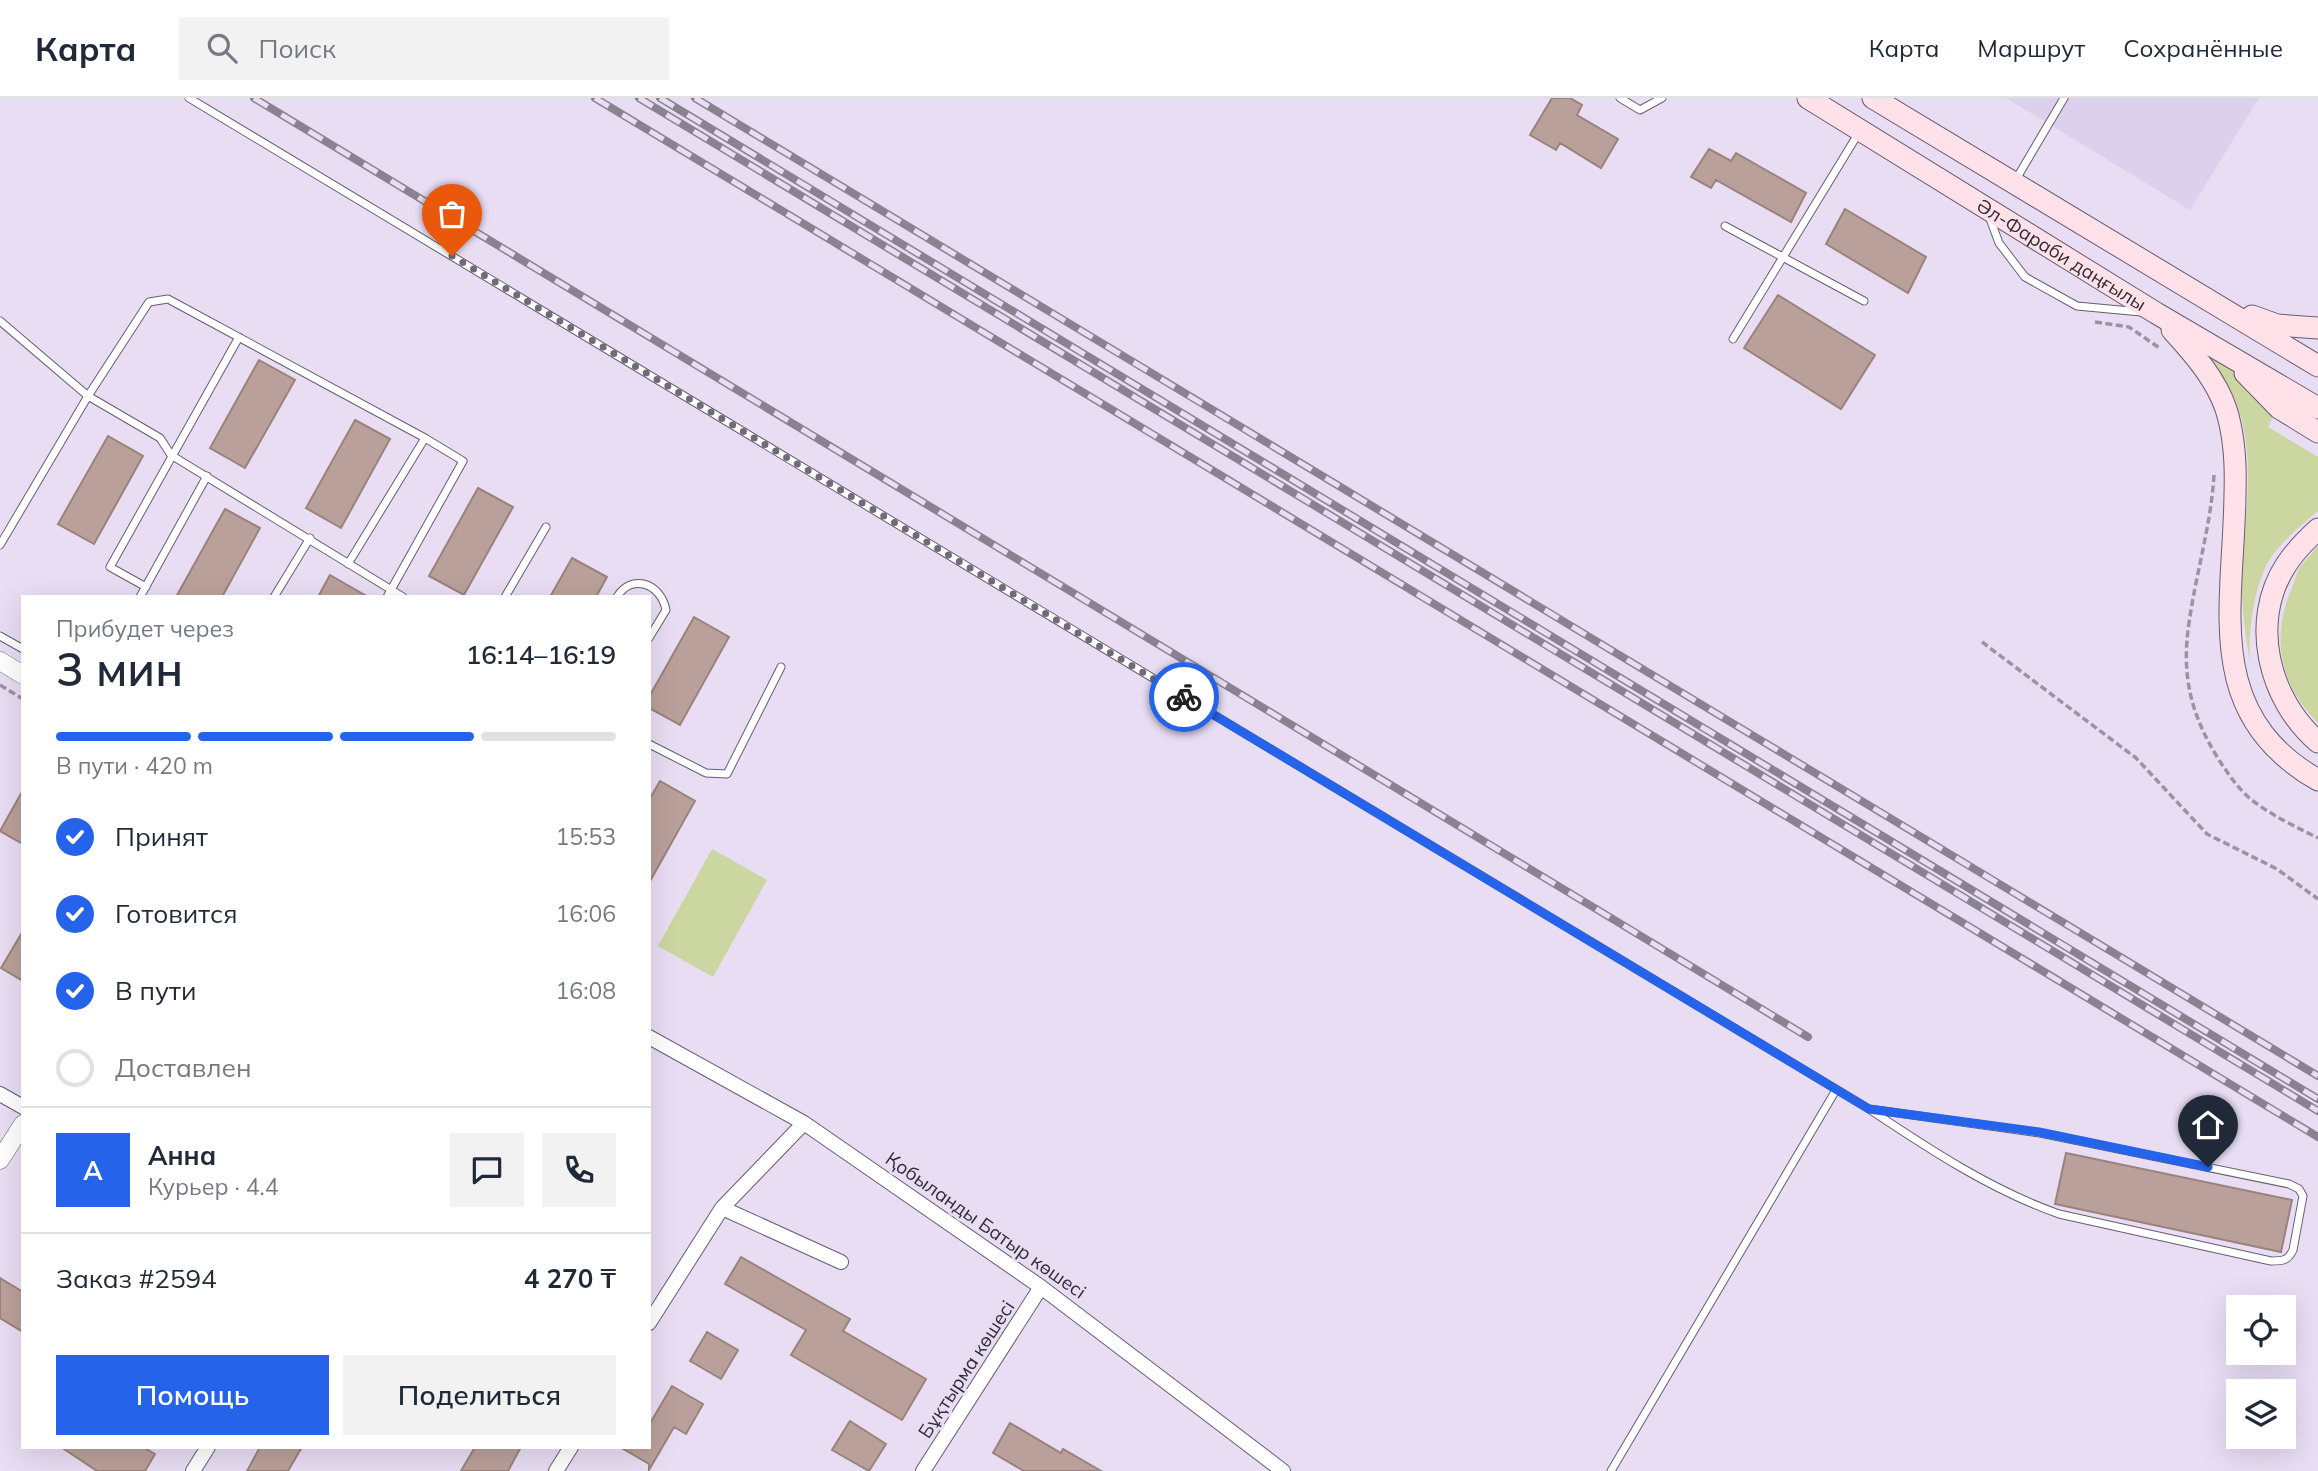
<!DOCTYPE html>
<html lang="ru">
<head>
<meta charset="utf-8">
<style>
  body { margin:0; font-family:Mulish,sans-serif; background:#f2f2f3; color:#1f2937; height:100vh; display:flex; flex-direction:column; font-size:26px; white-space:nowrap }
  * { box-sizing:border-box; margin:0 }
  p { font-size:23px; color:#747a83 }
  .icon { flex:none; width:38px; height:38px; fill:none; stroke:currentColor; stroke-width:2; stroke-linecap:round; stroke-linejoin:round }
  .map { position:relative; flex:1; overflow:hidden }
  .details { position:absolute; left:21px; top:497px; width:630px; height:854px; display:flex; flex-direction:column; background:#fff; border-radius:0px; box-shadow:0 7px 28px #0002 }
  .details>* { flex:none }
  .fabs { position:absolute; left:2226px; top:1197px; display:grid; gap:14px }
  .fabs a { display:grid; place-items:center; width:70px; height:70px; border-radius:0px; background:#fff; box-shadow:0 7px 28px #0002; font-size:35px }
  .pin { position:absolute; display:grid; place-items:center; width:60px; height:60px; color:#fff; margin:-72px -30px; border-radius:50% 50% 50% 0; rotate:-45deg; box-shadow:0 0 7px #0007 }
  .pin .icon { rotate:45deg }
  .courier { position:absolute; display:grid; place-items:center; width:70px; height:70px; margin:-35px; border:5px solid #2563eb; border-radius:50%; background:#fff; color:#222; box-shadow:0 2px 9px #0007 }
  .overview em { font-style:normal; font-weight:600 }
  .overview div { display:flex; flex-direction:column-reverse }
  .overview { display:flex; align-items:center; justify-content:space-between; height:119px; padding:0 35px }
  h1 { font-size:46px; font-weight:600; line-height:52px }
  .bar { display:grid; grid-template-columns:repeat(4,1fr); gap:10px 7px; align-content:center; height:84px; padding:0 35px }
  .bar i { height:9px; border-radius:5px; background:#e0e1e3 }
  .bar .active { background:#2563eb }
  .bar p { grid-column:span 4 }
  .line { display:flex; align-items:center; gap:18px; padding:0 35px; border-top:2px solid #e0e1e3 }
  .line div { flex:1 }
  .round { display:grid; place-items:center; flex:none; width:74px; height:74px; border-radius:0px; background:#f2f2f3 }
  ol { padding:0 35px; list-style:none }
  li { display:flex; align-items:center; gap:21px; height:77px }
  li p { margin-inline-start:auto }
  li .icon { padding:7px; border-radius:50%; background:#2563eb; color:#fff; stroke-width:4 }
  li:last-child { color:#747a83 }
  li i { width:38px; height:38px; border:4px solid #e0e1e3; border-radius:50% }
  .primary-button { display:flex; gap:14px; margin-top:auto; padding:14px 35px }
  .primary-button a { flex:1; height:80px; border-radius:0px; background:#2563eb; color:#fff; font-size:28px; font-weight:600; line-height:80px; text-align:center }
  .primary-button a+a { background:#f2f2f3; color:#1f2937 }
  header { display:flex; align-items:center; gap:42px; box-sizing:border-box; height:98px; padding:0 35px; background:#fff; border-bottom:2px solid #e0e1e3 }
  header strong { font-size:33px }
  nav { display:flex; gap:38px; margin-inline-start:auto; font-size:24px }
  .search { width:490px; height:63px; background:#f2f2f3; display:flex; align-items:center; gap:18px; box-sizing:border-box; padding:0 24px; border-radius:0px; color:#747a83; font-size:26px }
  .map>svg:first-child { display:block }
  .built { fill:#ddd0ec }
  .green { fill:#cbd6a1 }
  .building { fill:#baa09a; stroke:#9b827c; stroke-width:2 }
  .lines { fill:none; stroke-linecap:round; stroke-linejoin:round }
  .service-casing { stroke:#675d70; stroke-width:9 }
  .minor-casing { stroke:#675d70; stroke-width:16 }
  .tertiary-casing { stroke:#675d70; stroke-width:19 }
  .secondary-casing { stroke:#675d70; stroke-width:23 }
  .path { stroke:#9b93a3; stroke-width:3.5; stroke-dasharray:7 3.5; stroke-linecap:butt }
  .service { stroke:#fff; stroke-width:7 }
  .minor { stroke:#fff; stroke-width:14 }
  .tertiary { stroke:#fff; stroke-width:18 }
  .secondary { stroke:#fee1e9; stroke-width:21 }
  .rail-casing { stroke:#8a8291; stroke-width:8 }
  .rail { stroke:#e8ddf3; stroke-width:5; stroke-dasharray:16; stroke-linecap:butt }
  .done { stroke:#716a78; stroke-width:7; stroke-dasharray:0 12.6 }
  .route { stroke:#2563eb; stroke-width:9 }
  .labels { text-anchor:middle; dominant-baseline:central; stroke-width:6; stroke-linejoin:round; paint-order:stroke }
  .street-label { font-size:19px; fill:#312c35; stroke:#e8ddf3 }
</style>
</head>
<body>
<header>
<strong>Карта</strong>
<div class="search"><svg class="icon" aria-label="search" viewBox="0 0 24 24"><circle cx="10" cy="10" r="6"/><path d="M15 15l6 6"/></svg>Поиск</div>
<nav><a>Карта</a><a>Маршрут</a><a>Сохранённые</a></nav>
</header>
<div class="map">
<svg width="2318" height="1373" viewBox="0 0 2318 1373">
  <rect width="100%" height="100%" fill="#e8ddf3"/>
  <path class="built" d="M 2006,0 L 2259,0 L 2190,112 Z"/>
  <path class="green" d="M 2203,256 L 2233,272 L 2274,317 L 2268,329 L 2318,359 L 2318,413 C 2301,427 2276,448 2266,468 C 2253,496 2248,533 2250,564 C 2245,535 2241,507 2242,477 C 2244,413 2262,339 2224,281 C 2218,272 2210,264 2203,256 Z
    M 2318,448 L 2318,625 C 2280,587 2270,540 2292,490 C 2294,483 2297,475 2300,469 C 2306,462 2312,455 2318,448 Z
    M 712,751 L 767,782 L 713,879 L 658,848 Z"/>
  <path class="building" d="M 1552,0 L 1570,0 L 1582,7 L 1577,17 L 1618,41 L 1601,70 L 1560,45 L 1556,52 L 1530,37 Z
    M 1709,51 L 1731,63 L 1736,55 L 1806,95 L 1791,124 L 1716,82 L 1711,90 L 1691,79 Z
    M 1845,111 L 1926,159 L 1908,195 L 1826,146 Z
    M 1778,197 L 1875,257 L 1841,311 L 1744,250 Z
    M 259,262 L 295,282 L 245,370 L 210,350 Z
    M 355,322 L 390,341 L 341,430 L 306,410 Z
    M 108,338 L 143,358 L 94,446 L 58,426 Z
    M 478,390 L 513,409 L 464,497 L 429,478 Z
    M 225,411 L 260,430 L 222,499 L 176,499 Z
    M 572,460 L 607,479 L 596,499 L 550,499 Z
    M 330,477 L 368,499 L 318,499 Z
    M 694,519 L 729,539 L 680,627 L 649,610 L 649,599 Z
    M 660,683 L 695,703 L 649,785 L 649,702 Z
    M 23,692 L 23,746 L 0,733 Z
    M 23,833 L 23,883 L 1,870 Z
    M 2066,1055 L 2292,1102 L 2281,1154 L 2055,1106 Z
    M 741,1159 L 850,1221 L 843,1233 L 926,1281 L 902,1322 L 791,1257 L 806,1232 L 725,1186 Z
    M 0,1180 L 23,1194 L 23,1234 L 0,1220 Z
    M 707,1234 L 738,1252 L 721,1281 L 690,1263 Z
    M 672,1288 L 703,1306 L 686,1336 L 674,1329 L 649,1372 L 649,1366 L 620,1349 L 649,1349 L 649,1327 Z
    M 850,1323 L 886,1346 L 869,1373 L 832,1352 Z
    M 1010,1325 L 1061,1355 L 1063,1351 L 1101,1373 L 1024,1373 L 993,1355 Z
    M 61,1349 L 143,1349 L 155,1356 L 145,1373 L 97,1373 Z
    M 260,1349 L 302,1349 L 288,1373 L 247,1373 Z
    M 475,1349 L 521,1349 L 508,1373 L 461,1373 Z"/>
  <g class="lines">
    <defs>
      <path id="service" d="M 189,0 L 1869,1011 C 1929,1051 1991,1092 2059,1116 L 2271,1163 C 2282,1163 2288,1163 2293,1152 L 2303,1098 L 2299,1091 L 2289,1086 L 2040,1035 L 1869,1011
        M 1620,0 L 1640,12 L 1662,0
        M 2015,83 L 2064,0
        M 1989,118 L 1999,145 L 2025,179 L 2077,208 L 2141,214
        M 1725,128 L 1864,203
        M 0,223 L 88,298 L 149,204 L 168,201 L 425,340 L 348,466
        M 1733,241 L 1858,36
        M 0,447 L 88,298 L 160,340 L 171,357 L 403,499
        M 146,489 L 110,469 L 239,239
        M 140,499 L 207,378
        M 274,499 L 310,440
        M 387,499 L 463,363 L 425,340
        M 505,499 L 546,429
        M 617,499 C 631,475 661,485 666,512 L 649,540
        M 0,538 L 23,551
        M 649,646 L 706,675 L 727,676 L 781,569
        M 1611,1373 L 1836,992"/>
      <path id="minor" d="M 649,939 L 804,1025 L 1041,1189 L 1283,1373
        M 0,996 L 23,1009
        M 722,1110 L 804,1025
        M 649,1225 L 722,1110 L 841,1164
        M 193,1373 L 208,1349
        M 556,1373 L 571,1349
        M 923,1373 L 1041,1189"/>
      <path id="tertiary" d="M 0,563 L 23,577
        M 0,1062 L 23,1026"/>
      <g id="secondary">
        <path id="s1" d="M 1808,0 L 2156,215 L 2318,310"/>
        <path d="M 1873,0 L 2318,268"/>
        <path d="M 2252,218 L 2277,227 L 2318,230"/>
        <path d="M 2172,232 C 2193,255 2216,281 2226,311 C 2235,339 2236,367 2235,395 C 2234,508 2201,615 2318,682"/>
        <path d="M 2245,275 L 2279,310 L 2318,334"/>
        <path d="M 2318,431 C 2306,442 2295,453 2286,467 C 2249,524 2269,602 2318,644"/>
      </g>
    </defs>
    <use href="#service" class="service-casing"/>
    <use href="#minor" class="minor-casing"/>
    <use href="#tertiary" class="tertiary-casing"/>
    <use href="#secondary" class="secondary-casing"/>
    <path class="path" d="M 2095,224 L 2129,229 L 2161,251
      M 2214,377 C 2211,427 2196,475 2189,525 C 2181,578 2191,617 2219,662 C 2229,677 2239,692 2253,703 C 2273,718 2296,729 2318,740
      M 1982,544 L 2136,660 L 2207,736 L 2277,771 L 2318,801
      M 0,587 L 23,601"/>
    <use href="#service" class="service"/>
    <use href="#minor" class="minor"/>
    <use href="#tertiary" class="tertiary"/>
    <use href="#secondary" class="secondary"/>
    <defs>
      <path id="rail" d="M 254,0 L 1808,939
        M 595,0 L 2318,1039
        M 639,0 L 2318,1013
        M 660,0 L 2318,1001
        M 695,0 L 2318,978"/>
    </defs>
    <use href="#rail" class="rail-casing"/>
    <use href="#rail" class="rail"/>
  </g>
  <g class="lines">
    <path class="done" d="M 452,158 L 1184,599"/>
    <path class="route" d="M 1184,599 L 1869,1011 L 2039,1034 L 2208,1069"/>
  </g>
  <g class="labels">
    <g class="street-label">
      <text stroke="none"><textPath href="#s1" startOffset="298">Әл-Фараби даңғылы</textPath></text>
      <text transform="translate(986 1127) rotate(35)">Қобыланды Батыр көшесі</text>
      <text transform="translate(966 1271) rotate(-57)">Бұқтырма көшесі</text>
    </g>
  </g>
</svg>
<div class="fabs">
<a><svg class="icon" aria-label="locate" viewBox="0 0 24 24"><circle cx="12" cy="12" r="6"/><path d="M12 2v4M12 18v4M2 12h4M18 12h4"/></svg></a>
<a><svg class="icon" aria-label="layers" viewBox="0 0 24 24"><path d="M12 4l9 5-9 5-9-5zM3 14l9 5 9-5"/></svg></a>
</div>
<div class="pin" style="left:452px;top:158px;background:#ea580c"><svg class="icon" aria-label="bag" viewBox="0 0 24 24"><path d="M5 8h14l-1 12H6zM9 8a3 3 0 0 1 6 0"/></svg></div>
<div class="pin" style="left:2208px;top:1069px;background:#1f2937"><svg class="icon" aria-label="home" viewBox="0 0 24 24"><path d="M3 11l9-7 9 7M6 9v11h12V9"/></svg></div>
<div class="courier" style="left:1184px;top:599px"><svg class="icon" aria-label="bike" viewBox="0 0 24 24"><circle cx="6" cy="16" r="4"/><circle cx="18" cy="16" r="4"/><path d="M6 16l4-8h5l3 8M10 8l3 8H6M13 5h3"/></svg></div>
<section class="details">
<div class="overview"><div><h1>3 мин</h1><p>Прибудет через</p></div><em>16:14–16:19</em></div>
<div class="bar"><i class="active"></i><i class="active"></i><i class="active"></i><i></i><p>В пути · 420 m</p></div>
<ol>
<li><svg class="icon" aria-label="check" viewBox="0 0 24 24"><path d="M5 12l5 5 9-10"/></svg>Принят<p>15:53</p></li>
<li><svg class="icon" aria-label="check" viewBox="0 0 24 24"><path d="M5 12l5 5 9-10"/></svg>Готовится<p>16:06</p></li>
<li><svg class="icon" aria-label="check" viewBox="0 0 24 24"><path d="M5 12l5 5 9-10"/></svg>В пути<p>16:08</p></li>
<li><i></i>Доставлен</li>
</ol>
<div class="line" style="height:126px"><b class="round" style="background:#2563eb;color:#fff">А</b><div><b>Анна</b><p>Курьер · 4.4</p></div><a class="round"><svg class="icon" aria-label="chat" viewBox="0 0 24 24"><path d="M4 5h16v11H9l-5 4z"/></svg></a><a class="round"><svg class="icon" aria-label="phone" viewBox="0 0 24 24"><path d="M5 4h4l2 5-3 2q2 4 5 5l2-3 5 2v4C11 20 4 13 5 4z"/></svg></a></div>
<div class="line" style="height:91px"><div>Заказ #2594</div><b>4 270 ₸</b></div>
<div class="primary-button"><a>Помощь</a><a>Поделиться</a></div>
</section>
</div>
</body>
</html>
